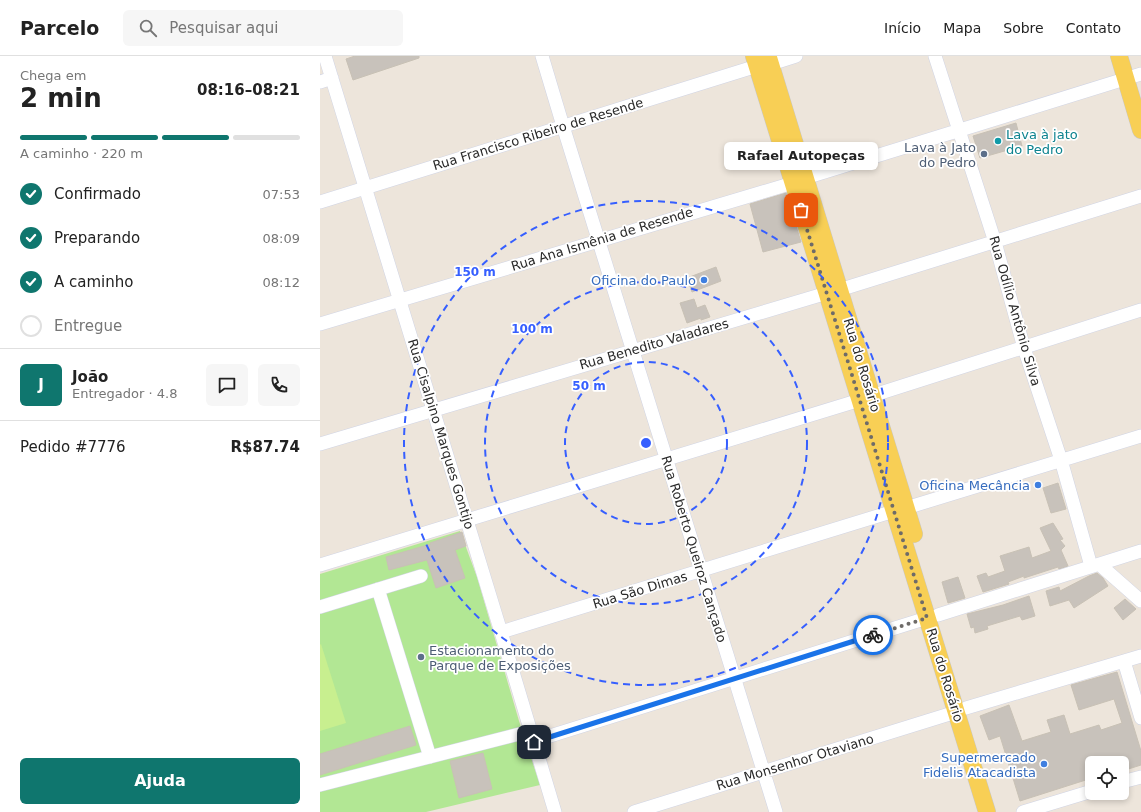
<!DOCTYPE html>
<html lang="pt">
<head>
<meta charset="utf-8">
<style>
  body { margin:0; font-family:"DejaVu Sans",sans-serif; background:#f6f6f6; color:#222; height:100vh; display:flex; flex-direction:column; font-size:15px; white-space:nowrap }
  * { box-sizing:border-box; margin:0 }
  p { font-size:13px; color:#767676 }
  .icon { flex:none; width:22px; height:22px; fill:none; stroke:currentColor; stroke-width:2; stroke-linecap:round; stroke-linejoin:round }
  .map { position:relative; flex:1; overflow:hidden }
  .panel { display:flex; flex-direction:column; background:#fff; width:320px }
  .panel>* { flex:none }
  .tools { position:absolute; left:765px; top:700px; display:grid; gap:8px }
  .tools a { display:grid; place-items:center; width:44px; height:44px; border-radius:6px; background:#fff; box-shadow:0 2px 6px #0003; font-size:20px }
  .pin { position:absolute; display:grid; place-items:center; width:34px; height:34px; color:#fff; margin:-17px; border-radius:8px; box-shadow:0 2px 6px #0006 }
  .courier { position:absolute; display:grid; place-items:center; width:40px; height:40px; margin:-20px; border:3px solid #1a73e8; border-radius:50%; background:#fff; color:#222; box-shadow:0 1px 5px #0007 }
  .bubble { position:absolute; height:28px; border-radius:6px; background:#fff; box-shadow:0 2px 6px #0003; font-size:13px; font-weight:700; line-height:28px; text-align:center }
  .summary em { font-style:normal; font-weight:700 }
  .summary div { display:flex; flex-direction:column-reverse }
  .summary { display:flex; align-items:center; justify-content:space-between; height:68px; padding:0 20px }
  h1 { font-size:26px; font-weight:700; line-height:30px }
  .bar { display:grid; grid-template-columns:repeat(4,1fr); gap:6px 4px; align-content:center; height:48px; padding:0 20px }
  .bar i { height:5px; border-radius:3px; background:#e0e0e0 }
  .bar .selected { background:#0f766e }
  .bar p { grid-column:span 4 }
  .line { display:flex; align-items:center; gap:10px; padding:0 20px; border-top:1px solid #e0e0e0 }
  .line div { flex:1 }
  .round { display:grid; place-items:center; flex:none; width:42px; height:42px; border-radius:6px; background:#f6f6f6 }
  ol { padding:0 20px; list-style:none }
  li { display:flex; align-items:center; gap:12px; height:44px }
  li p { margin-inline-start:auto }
  li .icon { padding:4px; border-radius:50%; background:#0f766e; color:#fff; stroke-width:4 }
  li:last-child { color:#767676 }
  li i { width:22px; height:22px; border:2px solid #e0e0e0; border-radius:50% }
  .primary-button { display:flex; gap:8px; margin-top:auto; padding:8px 20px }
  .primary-button a { flex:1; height:46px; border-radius:6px; background:#0f766e; color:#fff; font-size:16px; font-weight:700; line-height:46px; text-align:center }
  header { display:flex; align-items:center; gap:24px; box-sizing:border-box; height:56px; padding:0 20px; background:#fff; border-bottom:1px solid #e0e0e0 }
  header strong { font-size:19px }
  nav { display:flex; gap:22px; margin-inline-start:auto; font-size:14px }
  .search { width:280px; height:36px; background:#f6f6f6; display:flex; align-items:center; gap:10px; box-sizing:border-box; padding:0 14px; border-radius:6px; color:#767676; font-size:15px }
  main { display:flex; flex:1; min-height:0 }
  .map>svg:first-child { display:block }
  .green { fill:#b2e794 }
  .pitch { fill:#c8ef8f }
  .building { fill:#c8c2bb; stroke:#c8c1b5 }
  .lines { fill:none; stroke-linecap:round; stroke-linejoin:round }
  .minor-casing { stroke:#d0d4e4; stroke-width:14 }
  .major-casing { stroke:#c8c8c8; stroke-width:18 }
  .minor { stroke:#fff; stroke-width:13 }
  .major { stroke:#f8cf55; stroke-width:17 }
  .done { stroke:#6e6b68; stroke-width:4; stroke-dasharray:0 7.2 }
  .route { stroke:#1a73e8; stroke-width:5 }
  .ring { fill:none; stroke:#365fff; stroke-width:2; stroke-dasharray:7 5 }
  .culture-dot { fill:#0f9aa8; stroke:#fff; stroke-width:1.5 }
  .service-dot { fill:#5c6f8a; stroke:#fff; stroke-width:1.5 }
  .shop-dot { fill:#3f7fe0; stroke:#fff; stroke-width:1.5 }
  .labels { text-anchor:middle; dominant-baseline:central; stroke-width:3.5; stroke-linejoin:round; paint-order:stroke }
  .street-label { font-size:13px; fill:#2a2a2a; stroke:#fff }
  .culture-label { font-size:13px; fill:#0d838f; stroke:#fff; text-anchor:start }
  .service-label { font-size:13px; fill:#4e5e75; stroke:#fff; text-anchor:end }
  .shop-label { font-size:13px; fill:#366cbe; stroke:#fff; text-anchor:end }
  .centre { fill:#365fff; stroke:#fff; stroke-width:2 }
  .ring-label { font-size:12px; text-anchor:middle; font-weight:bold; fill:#365fff; stroke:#fff; stroke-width:3.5; stroke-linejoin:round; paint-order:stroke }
</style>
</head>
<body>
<header>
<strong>Parcelo</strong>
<div class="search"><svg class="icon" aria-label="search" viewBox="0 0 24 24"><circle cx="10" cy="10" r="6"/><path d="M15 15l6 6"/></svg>Pesquisar aqui</div>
<nav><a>Início</a><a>Mapa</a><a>Sobre</a><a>Contato</a></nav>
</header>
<main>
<section class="panel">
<div class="summary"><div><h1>2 min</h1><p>Chega em</p></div><em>08:16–08:21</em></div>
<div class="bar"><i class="selected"></i><i class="selected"></i><i class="selected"></i><i></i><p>A caminho · 220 m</p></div>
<ol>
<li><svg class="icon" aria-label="check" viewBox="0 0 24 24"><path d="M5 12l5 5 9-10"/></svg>Confirmado<p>07:53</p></li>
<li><svg class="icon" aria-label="check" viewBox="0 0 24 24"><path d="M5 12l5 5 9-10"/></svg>Preparando<p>08:09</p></li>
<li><svg class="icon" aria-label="check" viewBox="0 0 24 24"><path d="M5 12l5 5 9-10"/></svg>A caminho<p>08:12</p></li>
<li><i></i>Entregue</li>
</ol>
<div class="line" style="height:72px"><b class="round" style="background:#0f766e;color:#fff">J</b><div><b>João</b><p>Entregador · 4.8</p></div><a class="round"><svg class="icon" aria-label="chat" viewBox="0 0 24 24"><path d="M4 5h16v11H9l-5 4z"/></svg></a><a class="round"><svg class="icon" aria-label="phone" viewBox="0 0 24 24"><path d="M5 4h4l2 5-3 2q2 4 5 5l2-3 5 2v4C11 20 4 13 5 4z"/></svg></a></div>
<div class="line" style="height:52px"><div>Pedido #7776</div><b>R$87.74</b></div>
<div class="primary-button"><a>Ajuda</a></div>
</section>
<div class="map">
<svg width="821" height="756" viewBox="0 0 821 756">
  <rect width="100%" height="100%" fill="#ede5db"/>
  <path class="green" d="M 140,475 L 157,521 L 199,665 L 220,729 L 106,756 L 0,756 L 0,518 Z"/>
  <path class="pitch" d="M 1,588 L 26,667 L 0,675 L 0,589 Z"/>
  <path class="building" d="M 35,0 L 99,0 L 99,2 L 33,24 L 26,3 Z
    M 696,67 L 702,90 L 660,102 L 653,80 Z
    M 466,137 L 481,186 L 443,196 L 430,148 Z
    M 396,211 L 401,225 L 372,236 L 367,222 Z
    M 374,243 L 377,252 L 385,249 L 390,261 L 381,264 L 381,262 L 367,267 L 360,247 Z
    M 738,427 L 746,453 L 731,457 L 723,432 Z
    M 733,467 L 743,483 L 740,484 L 745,490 L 741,494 L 748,510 L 739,513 L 738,511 L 704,522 L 704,520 L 688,526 L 689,528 L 663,536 L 657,520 L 666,517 L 668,521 L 685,515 L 680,500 L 709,491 L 712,502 L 731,495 L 720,472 Z
    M 142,476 L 146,490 L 135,494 L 145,522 L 116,532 L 107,504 L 69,514 L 66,501 L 111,488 L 110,487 Z
    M 777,517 L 783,522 L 788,530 L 754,552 L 749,544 L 730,550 L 726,535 L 739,531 L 740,535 L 769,520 Z
    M 638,521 L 645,542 L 628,547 L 622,526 Z
    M 709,540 L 715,560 L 702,564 L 700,560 L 667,570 L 668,573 L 655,577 L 654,571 L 651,572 L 647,558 L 683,549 Z
    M 805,543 L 816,553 L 803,564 L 794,552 Z
    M 797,616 L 821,695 L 821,709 L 802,715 L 802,707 L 772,707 L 772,722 L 700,745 L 680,680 L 669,684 L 660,660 L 689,649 L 702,685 L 731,676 L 727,664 L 744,659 L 750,678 L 779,669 L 781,674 L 802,667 L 794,643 L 759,654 L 751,629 Z
    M 90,670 L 96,689 L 0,719 L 0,698 Z
    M 163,697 L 172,733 L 139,742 L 130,705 Z"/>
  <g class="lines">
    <defs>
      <path id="minor" d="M 5,0 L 181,576 L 235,756
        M 222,0 L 243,70 L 456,756
        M 615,0 L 675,186 L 704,292 L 741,404 L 771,510
        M 451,8 L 476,0
        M 0,26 L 12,22
        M 485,122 L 821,18
        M 0,146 L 437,10
        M 519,234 L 821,140
        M 0,268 L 473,127
        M 551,340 L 821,254
        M 0,388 L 507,237
        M 586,452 L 821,380
        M 779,508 L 821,545
        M 0,509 L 540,344
        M 58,533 L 110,701
        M 0,551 L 101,520
        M 618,559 L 821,495
        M 181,576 L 574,455
        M 804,605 L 821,662
        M 646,652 L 821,600
        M 214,685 L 607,562
        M 802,726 L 821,721
        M 0,729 L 211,675
        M 314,756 L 636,656
        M 703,756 L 772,735"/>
      <path id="major" d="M 434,0 L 667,756
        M 448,0 L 594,478
        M 799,0 L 821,74"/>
    </defs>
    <use href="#minor" class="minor-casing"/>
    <use href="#major" class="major-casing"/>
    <use href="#minor" class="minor"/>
    <use href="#major" class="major"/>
  </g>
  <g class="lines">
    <path class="done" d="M 481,154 L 607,562 L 553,579"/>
    <path class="route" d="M 214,686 L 553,579"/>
  </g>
  <g class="ring">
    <circle cx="326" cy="387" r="81"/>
    <circle cx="326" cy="387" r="161"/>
    <circle cx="326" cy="387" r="242"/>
  </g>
  <circle class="culture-dot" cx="678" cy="85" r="4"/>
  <g class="service-dot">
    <circle cx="664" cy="98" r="4"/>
    <circle cx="101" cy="601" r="4"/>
  </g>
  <g class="shop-dot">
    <circle cx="384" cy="224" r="4"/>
    <circle cx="718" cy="429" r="4"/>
    <circle cx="724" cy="708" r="4"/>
  </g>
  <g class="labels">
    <g class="street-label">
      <text transform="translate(218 78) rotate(-17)">Rua Francisco Ribeiro de Resende</text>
      <text transform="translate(282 183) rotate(-17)">Rua Ana Ismênia de Resende</text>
      <text transform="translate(695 255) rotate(74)">Rua Odílio Antônio Silva</text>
      <text transform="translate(334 288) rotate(-16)">Rua Benedito Valadares</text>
      <text transform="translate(542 309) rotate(73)">Rua do Rosário</text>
      <text transform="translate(121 378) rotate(73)">Rua Cisalpino Marques Gontijo</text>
      <text transform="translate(374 493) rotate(73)">Rua Roberto Queiroz Cançado</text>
      <text transform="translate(320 534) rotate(-17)">Rua São Dimas</text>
      <text transform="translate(625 619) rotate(73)">Rua do Rosário</text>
      <text transform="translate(475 706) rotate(-17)">Rua Monsenhor Otaviano</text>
    </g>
    <g class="culture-label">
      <text x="686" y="78">Lava à jato<tspan x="686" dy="15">do Pedro</tspan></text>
    </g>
    <g class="service-label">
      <text x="656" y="91">Lava à Jato<tspan x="656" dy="15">do Pedro</tspan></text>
      <text x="109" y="594" text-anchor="start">Estacionamento do<tspan x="109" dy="15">Parque de Exposições</tspan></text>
    </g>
    <g class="shop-label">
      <text x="376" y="224">Oficina do Paulo</text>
      <text x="710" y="429">Oficina Mecância</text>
      <text x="716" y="701">Supermercado<tspan x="716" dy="15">Fidelis Atacadista</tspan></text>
    </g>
  </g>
  <circle cx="326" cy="387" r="6" class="centre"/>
  <g class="ring-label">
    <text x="155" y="220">150 m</text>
    <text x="212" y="277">100 m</text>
    <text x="269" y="334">50 m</text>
  </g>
</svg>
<div class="tools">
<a><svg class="icon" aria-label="locate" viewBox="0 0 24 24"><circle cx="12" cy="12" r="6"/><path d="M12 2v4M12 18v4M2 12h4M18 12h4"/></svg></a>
</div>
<div class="pin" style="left:481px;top:154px;background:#ea580c"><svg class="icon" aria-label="bag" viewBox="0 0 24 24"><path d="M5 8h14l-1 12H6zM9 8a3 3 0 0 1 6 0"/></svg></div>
<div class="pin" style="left:214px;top:686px;background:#1f2937"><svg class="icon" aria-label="home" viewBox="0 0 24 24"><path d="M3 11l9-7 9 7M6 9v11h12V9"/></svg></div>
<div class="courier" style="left:553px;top:579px"><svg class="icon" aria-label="bike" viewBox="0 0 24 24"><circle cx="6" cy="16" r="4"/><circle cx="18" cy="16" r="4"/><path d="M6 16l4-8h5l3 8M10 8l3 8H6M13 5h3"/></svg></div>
<div class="bubble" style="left:404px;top:86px;width:154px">Rafael Autopeças</div>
</div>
</main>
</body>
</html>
